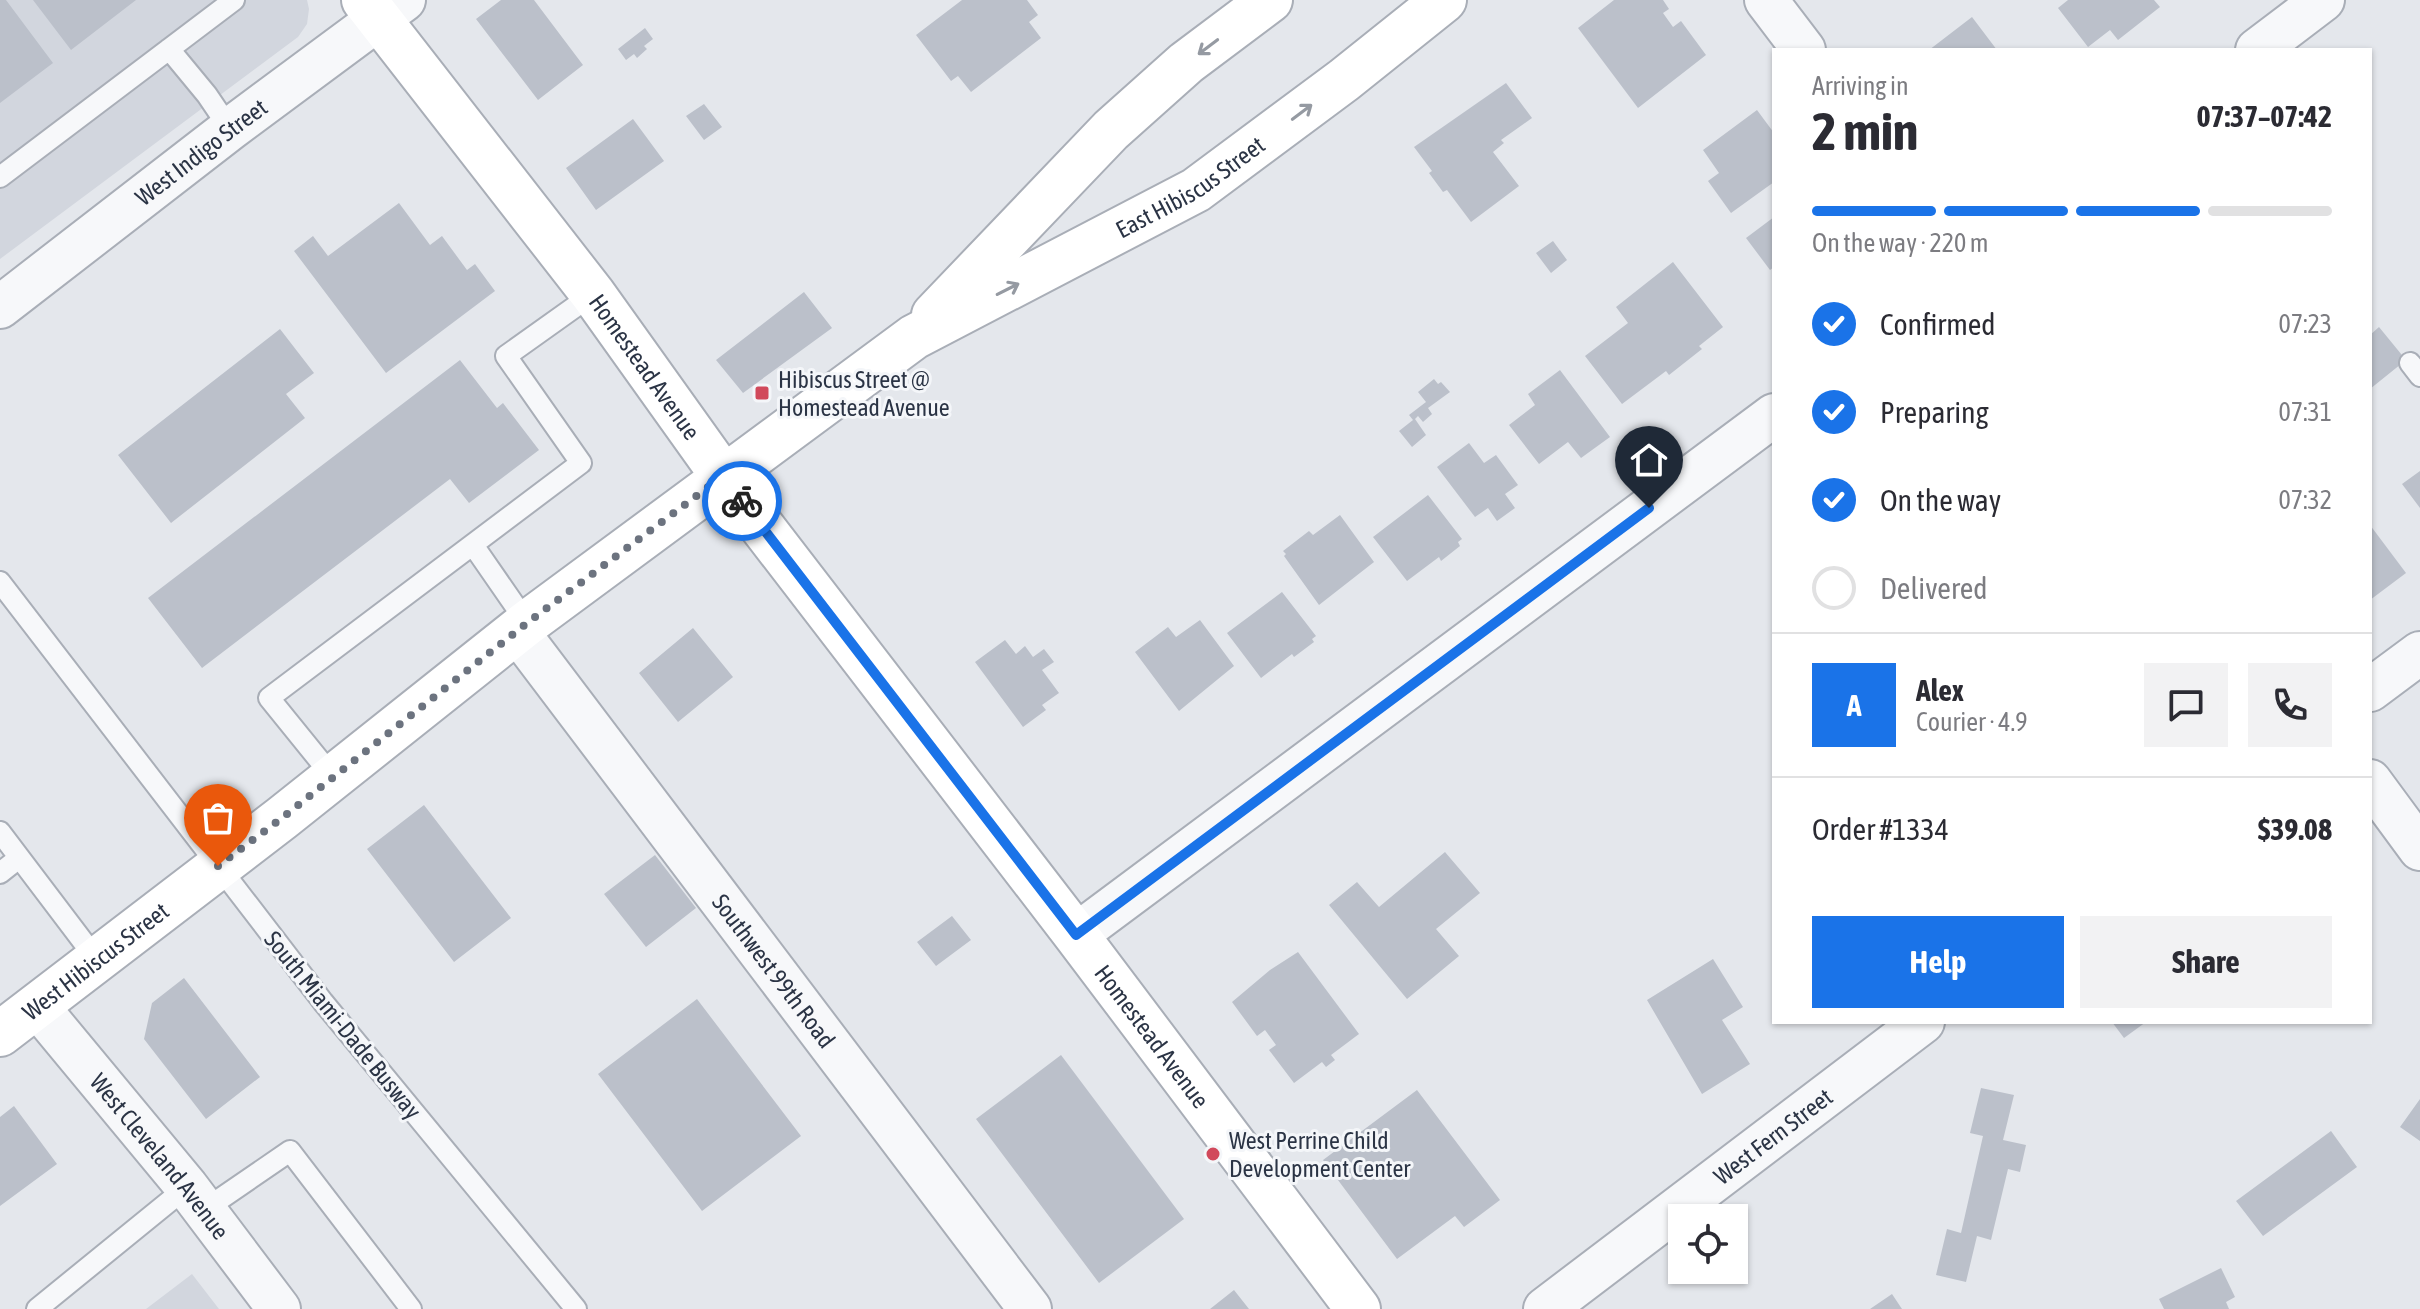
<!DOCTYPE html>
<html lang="en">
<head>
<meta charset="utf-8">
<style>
  body { margin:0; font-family:"Asap Condensed",sans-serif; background:#f2f2f3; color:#2b2b33; height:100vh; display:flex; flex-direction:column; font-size:30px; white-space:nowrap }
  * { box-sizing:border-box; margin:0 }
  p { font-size:26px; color:#7c7c81 }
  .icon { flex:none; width:44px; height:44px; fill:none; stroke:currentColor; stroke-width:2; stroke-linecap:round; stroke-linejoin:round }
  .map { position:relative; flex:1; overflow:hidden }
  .panel { position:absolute; left:1772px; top:48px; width:600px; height:976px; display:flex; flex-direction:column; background:#fff; border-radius:0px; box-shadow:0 2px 6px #0004 }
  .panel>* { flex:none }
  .controls { position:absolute; left:1668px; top:1204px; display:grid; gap:16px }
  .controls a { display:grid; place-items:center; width:80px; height:80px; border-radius:0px; background:#fff; box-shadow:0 2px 6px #0004; font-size:40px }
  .pin { position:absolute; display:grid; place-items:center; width:68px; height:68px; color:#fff; margin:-82px -34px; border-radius:50% 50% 50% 0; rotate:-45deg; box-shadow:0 0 8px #0007 }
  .pin .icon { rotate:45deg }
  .courier { position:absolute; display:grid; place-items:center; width:80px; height:80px; margin:-40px; border:6px solid #1a73e8; border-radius:50%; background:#fff; color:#222; box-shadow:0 2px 10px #0007 }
  .headline em { font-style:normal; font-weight:700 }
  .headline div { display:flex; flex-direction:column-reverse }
  .headline { display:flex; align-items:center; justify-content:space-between; height:136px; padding:0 40px }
  h1 { font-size:52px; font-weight:700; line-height:60px }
  .bar { display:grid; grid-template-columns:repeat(4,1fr); gap:12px 8px; align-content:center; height:96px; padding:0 40px }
  .bar i { height:10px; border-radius:6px; background:#e1e1e2 }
  .bar .active { background:#1a73e8 }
  .bar p { grid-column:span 4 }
  .line { display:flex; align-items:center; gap:20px; padding:0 40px; border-top:2px solid #e1e1e2 }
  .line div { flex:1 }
  .round { display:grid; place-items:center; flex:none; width:84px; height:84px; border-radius:0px; background:#f2f2f3 }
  ol { padding:0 40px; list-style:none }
  li { display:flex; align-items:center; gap:24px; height:88px }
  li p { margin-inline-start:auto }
  li .icon { padding:8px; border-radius:50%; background:#1a73e8; color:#fff; stroke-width:4 }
  li:last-child { color:#7c7c81 }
  li i { width:44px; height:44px; border:4px solid #e1e1e2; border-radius:50% }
  .primary-button { display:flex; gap:16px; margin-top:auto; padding:16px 40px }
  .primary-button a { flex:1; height:92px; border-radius:0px; background:#1a73e8; color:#fff; font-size:32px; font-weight:700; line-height:92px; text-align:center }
  .primary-button a+a { background:#f2f2f3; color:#2b2b33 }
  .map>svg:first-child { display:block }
  .built { fill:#d2d6de }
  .building { fill:#bbc0ca }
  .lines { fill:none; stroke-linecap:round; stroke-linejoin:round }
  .lane-casing { stroke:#a9aeb7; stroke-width:24 }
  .street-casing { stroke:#a9aeb7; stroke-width:46 }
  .secondary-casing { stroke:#a9aeb7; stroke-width:48 }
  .lane { stroke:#f7f8fa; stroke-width:20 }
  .street { stroke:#f7f8fa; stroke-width:42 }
  .secondary { stroke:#fff; stroke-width:44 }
  .oneway { stroke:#959aa2 }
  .done { stroke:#6c737f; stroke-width:8; stroke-dasharray:0 14.4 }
  .route { stroke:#1a73e8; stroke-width:10 }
  .poi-dot { fill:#d1495b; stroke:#f4f6f9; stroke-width:3 }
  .labels { text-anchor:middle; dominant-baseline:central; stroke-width:6; stroke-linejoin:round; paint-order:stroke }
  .street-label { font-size:24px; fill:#2b3445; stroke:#f4f6f9 }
  .poi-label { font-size:24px; fill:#2b3445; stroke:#f4f6f9; text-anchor:start }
</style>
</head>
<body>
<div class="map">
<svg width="2420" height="1309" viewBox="0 0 2420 1309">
  <rect width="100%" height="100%" fill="#e4e7ec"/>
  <path class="built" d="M 0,0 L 307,0 L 309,9 L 307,24 L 298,37 L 0,259 Z
    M 192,1274 L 219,1309 L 146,1309 Z"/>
  <path class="building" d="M 0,0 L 6,0 L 53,63 L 0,103 Z
    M 33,0 L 136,0 L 71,50 Z
    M 501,0 L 534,0 L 583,65 L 538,100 L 476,19 Z
    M 962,0 L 1027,0 L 1038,15 L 1029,22 L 1041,38 L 971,92 L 958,76 L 951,81 L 916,35 Z
    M 1614,0 L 1663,0 L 1669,9 L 1663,13 L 1673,27 L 1681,21 L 1706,55 L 1638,108 L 1578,28 Z
    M 2068,0 L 2154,0 L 2160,7 L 2118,40 L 2110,30 L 2088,47 L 2058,8 Z
    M 1972,17 L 1997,50 L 1929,50 Z
    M 645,28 L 653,39 L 644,46 L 647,49 L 637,58 L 634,54 L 626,60 L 618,49 Z
    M 1506,83 L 1532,118 L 1501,140 L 1504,143 L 1493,152 L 1519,186 L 1471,222 L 1447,190 L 1443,192 L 1429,173 L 1432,171 L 1414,147 Z
    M 704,104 L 722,127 L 704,140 L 686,116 Z
    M 1757,110 L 1774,133 L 1774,182 L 1731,213 L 1708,181 L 1719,173 L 1703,150 Z
    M 633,119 L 664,161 L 596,210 L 566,168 Z
    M 399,203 L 430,245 L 442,236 L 467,270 L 475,264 L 495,291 L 386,373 L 294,251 L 313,236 L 328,256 Z
    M 1774,217 L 1774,267 L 1770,270 L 1746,238 Z
    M 1553,241 L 1567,260 L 1551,273 L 1536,253 Z
    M 1673,262 L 1723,327 L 1699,346 L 1702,349 L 1669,375 L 1666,371 L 1622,404 L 1585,356 L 1628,323 L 1616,307 Z
    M 804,292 L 832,328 L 743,393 L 716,360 Z
    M 2379,327 L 2406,360 L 2370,389 L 2370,335 Z
    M 280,329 L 314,373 L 286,394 L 305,418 L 171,523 L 118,455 Z
    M 460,360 L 497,408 L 503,403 L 539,450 L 469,503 L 450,479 L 202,668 L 148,598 Z
    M 1560,370 L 1610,437 L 1581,458 L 1568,442 L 1539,464 L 1509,425 L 1535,405 L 1528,394 Z
    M 1434,379 L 1438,384 L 1441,382 L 1450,392 L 1428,408 L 1432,414 L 1423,422 L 1418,416 L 1415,419 L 1426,435 L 1412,447 L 1399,431 L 1413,420 L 1409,415 L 1426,402 L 1418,392 Z
    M 1469,443 L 1484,463 L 1496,455 L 1518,485 L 1505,494 L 1515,508 L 1497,521 L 1488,508 L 1475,517 L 1437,467 Z
    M 2420,471 L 2420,508 L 2402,484 Z
    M 1428,495 L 1462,539 L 1458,542 L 1460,546 L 1441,561 L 1439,557 L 1407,581 L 1373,537 Z
    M 1340,515 L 1374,562 L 1319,605 L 1284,556 L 1286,554 L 1283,551 L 1309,531 L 1313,535 Z
    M 2370,525 L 2406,573 L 2370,600 Z
    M 1282,592 L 1316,636 L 1312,639 L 1314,642 L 1294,657 L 1292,654 L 1261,678 L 1227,633 Z
    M 1200,620 L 1234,666 L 1179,711 L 1135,652 L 1168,627 L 1176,637 Z
    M 693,628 L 733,677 L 678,722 L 639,673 Z
    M 1005,640 L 1016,654 L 1025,646 L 1033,657 L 1044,649 L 1054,662 L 1042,670 L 1059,693 L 1042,705 L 1046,710 L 1023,727 L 975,662 Z
    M 424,805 L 511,918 L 454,962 L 367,849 Z
    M 1445,852 L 1480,893 L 1436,929 L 1459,956 L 1407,999 L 1329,905 L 1357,882 L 1379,907 Z
    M 655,855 L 696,908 L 646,947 L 604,894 Z
    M 952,916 L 971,940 L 936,966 L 917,942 Z
    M 1298,952 L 1359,1034 L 1331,1055 L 1335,1060 L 1326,1067 L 1322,1062 L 1294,1083 L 1269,1050 L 1276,1045 L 1265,1030 L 1257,1036 L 1232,1002 L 1270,970 Z
    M 1713,959 L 1743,1007 L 1722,1020 L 1750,1064 L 1702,1094 L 1647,1000 Z
    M 184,978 L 260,1077 L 206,1119 L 144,1039 L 152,1003 Z
    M 697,999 L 801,1136 L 702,1211 L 598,1074 Z
    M 2112,1022 L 2146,1022 L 2124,1038 Z
    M 1061,1055 L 1184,1219 L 1099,1283 L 976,1119 Z
    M 1981,1088 L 2014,1095 L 2003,1140 L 2026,1145 L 2020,1172 L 2008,1169 L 1991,1240 L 1977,1236 L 1966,1282 L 1936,1275 L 1947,1229 L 1961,1233 L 1983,1136 L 1970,1133 Z
    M 1417,1090 L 1500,1200 L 1464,1227 L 1455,1216 L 1397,1259 L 1323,1160 Z
    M 2420,1099 L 2420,1141 L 2400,1127 Z
    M 14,1106 L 57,1164 L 0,1206 L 0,1117 Z
    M 2331,1131 L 2357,1167 L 2263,1236 L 2236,1201 Z
    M 2221,1268 L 2235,1297 L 2226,1302 L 2229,1309 L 2164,1309 L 2159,1299 Z
    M 1234,1290 L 1249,1309 L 1210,1309 Z
    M 1892,1294 L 1902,1309 L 1870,1309 Z"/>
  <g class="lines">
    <defs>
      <path id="lane" d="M 169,49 L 207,95 L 230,129
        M 0,177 L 234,0
        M 2410,363 L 2420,376
        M 473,545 L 527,623
        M 0,582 L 323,1002 L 576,1309
        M 333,777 L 269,698 L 581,463 L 506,356 L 593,294
        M 0,832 L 97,960
        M 0,873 L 19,858
        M 204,1210 L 290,1151 L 411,1309
        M 37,1309 L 187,1187"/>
      <g id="street">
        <path d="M 1766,0 L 1804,50"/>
        <path d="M 2257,50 L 2323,0"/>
        <path id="s1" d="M 0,307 L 230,129 L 404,0"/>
        <path id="s2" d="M 517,631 L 1030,1309"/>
        <path d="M 2370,690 L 2420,653"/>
        <path d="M 2370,781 L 2420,849"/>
        <path d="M 1076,935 L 1774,415"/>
        <path id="s3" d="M 37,1006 L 187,1187 L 279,1309"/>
        <path id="s4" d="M 1545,1309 L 1923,1022"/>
      </g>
      <g id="secondary">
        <path id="s5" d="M 364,0 L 593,294 L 723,476 L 1076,935 L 1358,1309"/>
        <path d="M 934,315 L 1111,130 L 1186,63 L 1270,0"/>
        <path id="s6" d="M 0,1034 L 282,818 L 527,623 L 914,337 L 1196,190 L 1344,80 L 1444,0"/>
      </g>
    </defs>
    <use href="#lane" class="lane-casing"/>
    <use href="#street" class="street-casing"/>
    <use href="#secondary" class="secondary-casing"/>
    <use href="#lane" class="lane"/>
    <use href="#street" class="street"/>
    <use href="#secondary" class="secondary"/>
  </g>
  <defs><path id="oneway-shaft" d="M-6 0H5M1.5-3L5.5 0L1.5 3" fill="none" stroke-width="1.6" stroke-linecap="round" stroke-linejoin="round" transform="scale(2)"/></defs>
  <g class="oneway">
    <use href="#oneway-shaft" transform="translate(1208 47) rotate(143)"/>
    <use href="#oneway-shaft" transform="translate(1302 112) rotate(-37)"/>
    <use href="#oneway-shaft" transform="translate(1008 289) rotate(-27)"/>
  </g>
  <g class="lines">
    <path class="done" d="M 218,866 L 282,818 L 527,623 L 723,476 L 742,501"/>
    <path class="route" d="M 742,501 L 1076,935 L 1649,508"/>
  </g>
  <g class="poi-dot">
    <rect x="754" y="385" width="16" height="16" rx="4"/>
    <circle cx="1213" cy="1154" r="8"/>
  </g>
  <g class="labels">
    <g class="street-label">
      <text stroke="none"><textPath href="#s1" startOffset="254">West Indigo Street</textPath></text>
      <text stroke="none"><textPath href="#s6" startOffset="1464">East Hibiscus Street</textPath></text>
      <text stroke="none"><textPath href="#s5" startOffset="462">Homestead Avenue</textPath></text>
      <text stroke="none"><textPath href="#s6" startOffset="120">West Hibiscus Street</textPath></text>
      <text stroke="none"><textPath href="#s2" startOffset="426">Southwest 99th Road</textPath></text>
      <text transform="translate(343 1025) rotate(51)">South Miami-Dade Busway</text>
      <text stroke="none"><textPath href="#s5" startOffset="1302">Homestead Avenue</textPath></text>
      <text stroke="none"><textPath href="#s4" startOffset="286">West Fern Street</textPath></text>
      <text stroke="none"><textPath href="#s3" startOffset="194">West Cleveland Avenue</textPath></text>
    </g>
    <g class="poi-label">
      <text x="778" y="379">Hibiscus Street @<tspan x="778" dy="28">Homestead Avenue</tspan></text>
      <text x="1229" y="1140">West Perrine Child<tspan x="1229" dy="28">Development Center</tspan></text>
    </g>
  </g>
</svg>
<div class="controls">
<a><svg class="icon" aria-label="locate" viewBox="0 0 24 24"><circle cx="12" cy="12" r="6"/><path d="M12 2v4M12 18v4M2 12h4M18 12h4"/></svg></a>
</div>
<div class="pin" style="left:218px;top:866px;background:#ea580c"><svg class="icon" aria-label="bag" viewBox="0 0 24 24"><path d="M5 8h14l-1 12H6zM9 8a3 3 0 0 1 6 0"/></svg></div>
<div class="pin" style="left:1649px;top:508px;background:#1f2937"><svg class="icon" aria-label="home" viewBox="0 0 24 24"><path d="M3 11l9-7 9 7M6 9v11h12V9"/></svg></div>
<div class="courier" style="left:742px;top:501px"><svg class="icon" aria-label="bike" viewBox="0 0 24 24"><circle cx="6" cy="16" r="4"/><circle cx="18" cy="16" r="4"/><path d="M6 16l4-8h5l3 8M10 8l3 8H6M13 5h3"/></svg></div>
<section class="panel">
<div class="headline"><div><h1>2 min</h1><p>Arriving in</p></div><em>07:37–07:42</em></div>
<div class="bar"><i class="active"></i><i class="active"></i><i class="active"></i><i></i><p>On the way · 220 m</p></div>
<ol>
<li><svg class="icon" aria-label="check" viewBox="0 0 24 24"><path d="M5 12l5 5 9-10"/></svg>Confirmed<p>07:23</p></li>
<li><svg class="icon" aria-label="check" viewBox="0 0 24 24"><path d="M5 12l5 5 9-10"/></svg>Preparing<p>07:31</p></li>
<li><svg class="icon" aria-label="check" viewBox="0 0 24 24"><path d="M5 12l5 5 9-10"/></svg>On the way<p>07:32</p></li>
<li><i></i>Delivered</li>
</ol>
<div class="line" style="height:144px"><b class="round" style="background:#1a73e8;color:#fff">A</b><div><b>Alex</b><p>Courier · 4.9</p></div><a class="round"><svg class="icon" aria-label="chat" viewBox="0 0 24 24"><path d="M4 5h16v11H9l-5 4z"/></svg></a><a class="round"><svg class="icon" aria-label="phone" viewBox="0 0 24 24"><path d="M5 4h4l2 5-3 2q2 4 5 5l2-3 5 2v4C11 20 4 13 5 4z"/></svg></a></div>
<div class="line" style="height:104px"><div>Order #1334</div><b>$39.08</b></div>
<div class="primary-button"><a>Help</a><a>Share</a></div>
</section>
</div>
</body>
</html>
